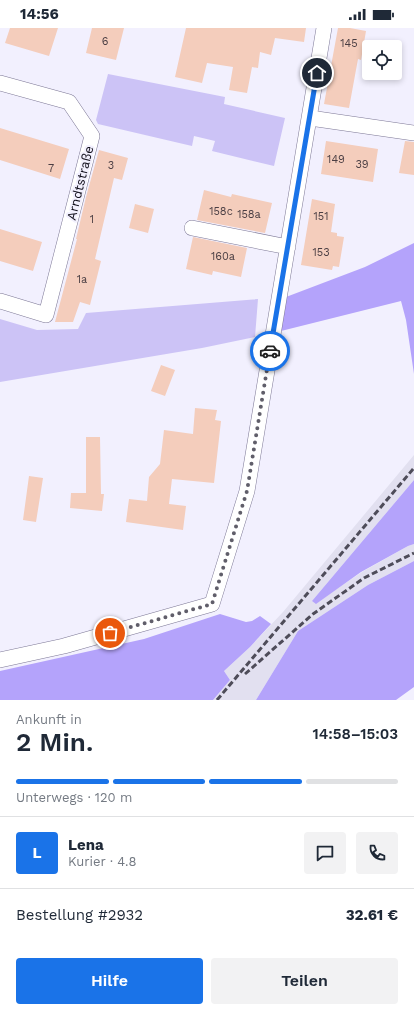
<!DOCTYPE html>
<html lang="de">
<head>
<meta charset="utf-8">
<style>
  body { margin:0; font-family:"Work Sans",sans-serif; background:#f2f2f3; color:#1f2937; height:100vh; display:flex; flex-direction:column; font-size:15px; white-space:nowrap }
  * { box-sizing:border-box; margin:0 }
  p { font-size:13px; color:#747a83 }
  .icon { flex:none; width:22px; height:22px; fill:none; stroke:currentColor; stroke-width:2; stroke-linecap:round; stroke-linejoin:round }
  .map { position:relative; height:672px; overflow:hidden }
  .details { display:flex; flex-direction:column; background:#fff; flex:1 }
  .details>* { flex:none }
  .controls { position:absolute; left:362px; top:12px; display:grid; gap:8px }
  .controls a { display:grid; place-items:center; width:40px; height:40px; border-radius:4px; background:#fff; box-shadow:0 2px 6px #0003; font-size:20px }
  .pin { position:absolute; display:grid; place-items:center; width:34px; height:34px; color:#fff; margin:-17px; border:2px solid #fff; border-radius:50%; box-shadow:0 1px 4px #0007 }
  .courier { position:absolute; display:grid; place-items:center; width:40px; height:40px; margin:-20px; border:3px solid #1a73e8; border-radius:50%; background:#fff; color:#222; box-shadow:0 1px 5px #0007 }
  .headline em { font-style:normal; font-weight:600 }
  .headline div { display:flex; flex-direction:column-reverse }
  .headline { display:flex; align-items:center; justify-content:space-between; height:68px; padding:0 16px }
  h1 { font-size:26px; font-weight:600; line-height:30px }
  .bar { display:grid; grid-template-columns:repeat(4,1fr); gap:6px 4px; align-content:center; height:48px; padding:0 16px }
  .bar i { height:5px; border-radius:3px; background:#e0e1e3 }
  .bar .selected { background:#1a73e8 }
  .bar p { grid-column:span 4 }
  .line { display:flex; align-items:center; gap:10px; padding:0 16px; border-top:1px solid #e0e1e3 }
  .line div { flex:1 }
  .round { display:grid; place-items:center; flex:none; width:42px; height:42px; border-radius:4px; background:#f2f2f3 }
  .primary-button { display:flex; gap:8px; margin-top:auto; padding:8px 16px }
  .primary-button a { flex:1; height:46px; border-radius:4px; background:#1a73e8; color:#fff; font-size:16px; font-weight:600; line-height:46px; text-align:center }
  .primary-button a+a { background:#f2f2f3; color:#1f2937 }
  .status { display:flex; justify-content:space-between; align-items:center; height:28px; padding:0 20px; background:#fff; direction:ltr }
  .status svg { height:11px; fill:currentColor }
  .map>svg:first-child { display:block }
  .built { fill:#e2e0f0 }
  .green { fill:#ccc3f6 }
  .forest { fill:#b4a3fb }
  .building { fill:#f4cdbc }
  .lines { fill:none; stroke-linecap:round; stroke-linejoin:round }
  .minor-casing { stroke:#7d7896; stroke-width:16 }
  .minor { stroke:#fff; stroke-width:15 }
  .rail { stroke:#4e4c59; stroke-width:3; stroke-dasharray:6 3; stroke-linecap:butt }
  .done { stroke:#605e6a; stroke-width:4; stroke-dasharray:0 7.2 }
  .route { stroke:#1a73e8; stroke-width:5 }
  .labels { text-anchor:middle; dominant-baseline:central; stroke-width:4; stroke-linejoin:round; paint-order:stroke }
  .number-label { font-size:11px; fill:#4a3e43 }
  .street-label { font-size:13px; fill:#110f1b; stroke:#f2f0fe }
</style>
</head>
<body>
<div class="status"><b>14:56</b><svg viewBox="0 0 49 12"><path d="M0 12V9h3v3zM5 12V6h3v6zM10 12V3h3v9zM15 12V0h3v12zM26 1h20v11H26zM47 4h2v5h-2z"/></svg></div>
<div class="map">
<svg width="414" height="672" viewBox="0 0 414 672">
  <rect width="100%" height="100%" fill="#f2f0fe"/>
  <path class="built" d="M 414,427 L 414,452 L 312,573 L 316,575 L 362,544 L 408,518 L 414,516 L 414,533 L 368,557 L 298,603 L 256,672 L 213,672 L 230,652 L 224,643 L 250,619 L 283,584 Z"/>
  <path class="green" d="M 108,46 L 225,69 L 224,76 L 285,90 L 274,138 L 212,123 L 215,113 L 194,108 L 192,118 L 98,96 L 96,92 Z
    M 258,271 L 255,309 L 202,320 L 0,354 L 0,291 L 37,302 L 78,301 L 86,285 Z"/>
  <path class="forest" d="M 414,215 L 414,346 L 406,292 L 401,273 L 281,303 L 286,269 L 365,239 Z
    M 414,452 L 414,516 L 408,518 L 361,544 L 316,576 L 312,573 Z
    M 414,533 L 414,659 L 396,672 L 256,672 L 298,603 L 368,557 Z
    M 220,586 L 246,594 L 252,593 L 260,588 L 271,596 L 250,619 L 224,643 L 230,652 L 213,672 L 0,672 L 0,643 L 144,611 Z"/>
  <path class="building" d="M 10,0 L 58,0 L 49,28 L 5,15 Z
    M 92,0 L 124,0 L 116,32 L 86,25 Z
    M 186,0 L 306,0 L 304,14 L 275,10 L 271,27 L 260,24 L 258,40 L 252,39 L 247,65 L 229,62 L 233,39 L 207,35 L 202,55 L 175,49 Z
    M 338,0 L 350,0 L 366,3 L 361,32 L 358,31 L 349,80 L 324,76 Z
    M 0,100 L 69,121 L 60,151 L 0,132 Z
    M 326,113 L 378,121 L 373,154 L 321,146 Z
    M 405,113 L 414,114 L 414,147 L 399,145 Z
    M 99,122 L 128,130 L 122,152 L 114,150 L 95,231 L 101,233 L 90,277 L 80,274 L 73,294 L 55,294 L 77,211 L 76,211 L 86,169 Z
    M 204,162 L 231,169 L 232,166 L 272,175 L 265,205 L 197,192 Z
    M 312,171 L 335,176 L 331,204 L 337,205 L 337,208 L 344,209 L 339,239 L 333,238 L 332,242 L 301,237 Z
    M 135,176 L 154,181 L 148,205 L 129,200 Z
    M 0,201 L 42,214 L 33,243 L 0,233 Z
    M 193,209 L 247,220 L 241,249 L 213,243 L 212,247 L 186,241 Z
    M 161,337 L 175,342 L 165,368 L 151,363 Z
    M 195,380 L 217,382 L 215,392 L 221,393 L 214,455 L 172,451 L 169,476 L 186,478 L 183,502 L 126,494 L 129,471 L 147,473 L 149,449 L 160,436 L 164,402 L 193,406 Z
    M 86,409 L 100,409 L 101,466 L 104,466 L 102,483 L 70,480 L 71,465 L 86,465 Z
    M 29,448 L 43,450 L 36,494 L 23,492 Z"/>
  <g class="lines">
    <defs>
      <path id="minor" d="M 0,55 L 69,74 L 92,108 L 46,287 L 0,273
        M 310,90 L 414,105
        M 192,200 L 288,219
        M 0,632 L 64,618 L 212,576 L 247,463 L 324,0"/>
    </defs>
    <use href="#minor" class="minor-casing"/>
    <use href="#minor" class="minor"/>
    <path class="rail" d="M 245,646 L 313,586 L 364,550 L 414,525
      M 217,672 L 414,440"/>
  </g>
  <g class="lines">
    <path class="done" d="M 110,605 L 212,576 L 247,463 L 270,323"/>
    <path class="route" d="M 270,323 L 317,45"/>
  </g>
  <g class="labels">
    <g class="number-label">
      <text x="105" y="13">6</text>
      <text x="349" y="15">145</text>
      <text x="336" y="131">149</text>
      <text x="362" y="136">39</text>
      <text x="111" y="137">3</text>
      <text x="51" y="140">7</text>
      <text x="221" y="183">158c</text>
      <text x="249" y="186">158a</text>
      <text x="321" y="188">151</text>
      <text x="92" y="191">1</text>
      <text x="321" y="224">153</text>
      <text x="223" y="228">160a</text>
      <text x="82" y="251">1a</text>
    </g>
    <g class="street-label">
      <text transform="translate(80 155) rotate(-76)">Arndtstraße</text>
    </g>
  </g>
</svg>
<div class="controls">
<a><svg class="icon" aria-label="locate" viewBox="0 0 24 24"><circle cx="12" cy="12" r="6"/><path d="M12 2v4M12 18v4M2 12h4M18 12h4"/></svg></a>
</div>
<div class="pin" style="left:110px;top:605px;background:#ea580c"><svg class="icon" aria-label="bag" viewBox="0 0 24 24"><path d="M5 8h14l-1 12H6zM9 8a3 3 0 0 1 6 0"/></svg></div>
<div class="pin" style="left:317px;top:45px;background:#1f2937"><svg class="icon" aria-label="home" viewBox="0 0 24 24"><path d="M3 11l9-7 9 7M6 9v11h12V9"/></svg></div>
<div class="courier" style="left:270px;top:323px"><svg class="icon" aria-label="car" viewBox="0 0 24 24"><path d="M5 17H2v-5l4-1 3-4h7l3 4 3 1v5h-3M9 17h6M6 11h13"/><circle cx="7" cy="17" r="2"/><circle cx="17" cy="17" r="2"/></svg></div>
</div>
<section class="details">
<div class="headline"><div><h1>2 Min.</h1><p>Ankunft in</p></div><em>14:58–15:03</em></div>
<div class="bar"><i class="selected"></i><i class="selected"></i><i class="selected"></i><i></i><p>Unterwegs · 120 m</p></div>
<div class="line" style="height:72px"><b class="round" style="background:#1a73e8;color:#fff">L</b><div><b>Lena</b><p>Kurier · 4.8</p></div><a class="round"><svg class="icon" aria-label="chat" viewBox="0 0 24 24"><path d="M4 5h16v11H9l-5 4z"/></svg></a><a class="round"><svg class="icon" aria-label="phone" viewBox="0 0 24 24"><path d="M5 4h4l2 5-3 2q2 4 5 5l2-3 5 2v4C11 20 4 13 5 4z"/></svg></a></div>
<div class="line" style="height:52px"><div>Bestellung #2932</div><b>32.61 €</b></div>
<div class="primary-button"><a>Hilfe</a><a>Teilen</a></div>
</section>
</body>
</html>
